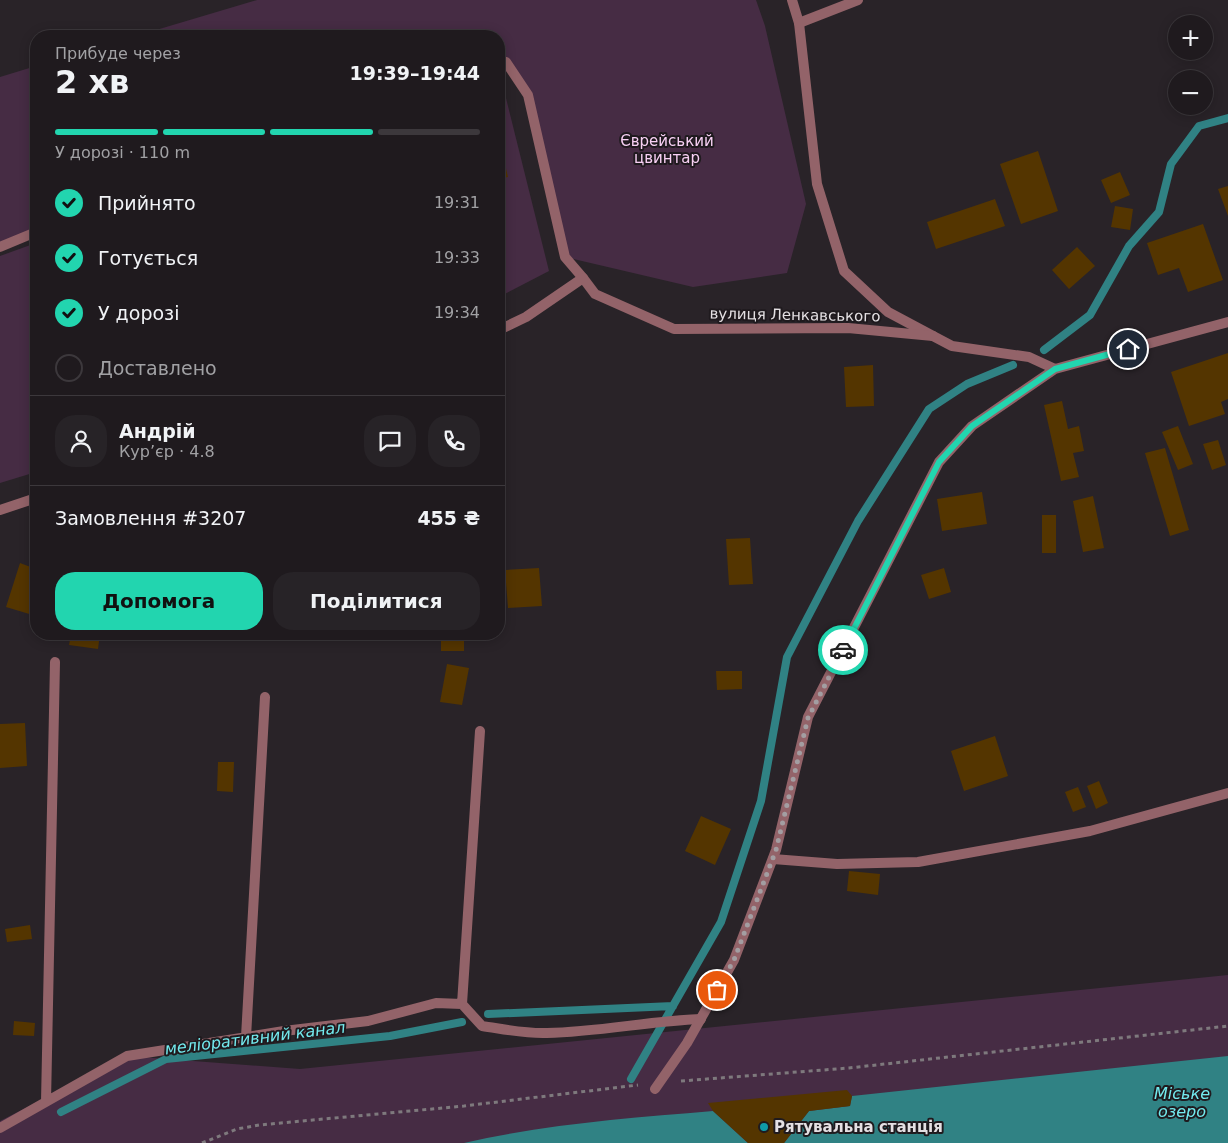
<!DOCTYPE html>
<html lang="uk">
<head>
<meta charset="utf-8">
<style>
  body { margin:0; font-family:"DejaVu Sans",sans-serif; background:#272327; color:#f1f3f6; height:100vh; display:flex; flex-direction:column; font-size:19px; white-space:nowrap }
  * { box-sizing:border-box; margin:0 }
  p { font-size:16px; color:#a1a1a4 }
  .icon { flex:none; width:28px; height:28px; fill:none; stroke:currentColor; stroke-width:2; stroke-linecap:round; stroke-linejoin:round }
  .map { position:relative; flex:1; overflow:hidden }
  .sheet { position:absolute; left:30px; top:30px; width:475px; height:610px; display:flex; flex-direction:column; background:#1f1a1e; border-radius:20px; box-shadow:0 2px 12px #0003,0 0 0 1px #3c383c }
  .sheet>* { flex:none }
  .fabs { position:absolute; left:1168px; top:15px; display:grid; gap:10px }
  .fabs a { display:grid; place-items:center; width:45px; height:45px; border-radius:50%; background:#1f1a1e; box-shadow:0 2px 12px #0003,0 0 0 1px #3c383c; font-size:25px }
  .pin { position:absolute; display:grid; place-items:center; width:42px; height:42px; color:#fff; margin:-21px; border:2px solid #fff; border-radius:50%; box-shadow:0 1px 5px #0007 }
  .courier { position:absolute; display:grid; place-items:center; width:50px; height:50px; margin:-25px; border:4px solid #22d5af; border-radius:50%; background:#fff; color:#222; box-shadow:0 1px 6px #0007 }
  .headline em { font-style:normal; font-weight:600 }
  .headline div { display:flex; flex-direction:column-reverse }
  .headline { display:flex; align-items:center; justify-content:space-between; height:85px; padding:0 25px }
  h1 { font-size:32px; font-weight:600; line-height:38px }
  .bar { display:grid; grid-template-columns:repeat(4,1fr); gap:8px 5px; align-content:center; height:60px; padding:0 25px }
  .bar i { height:6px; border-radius:4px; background:#3c383c }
  .bar .selected { background:#22d5af }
  .bar p { grid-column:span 4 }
  .line { display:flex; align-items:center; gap:12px; padding:0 25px; border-top:1px solid #3c383c }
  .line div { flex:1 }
  .round { display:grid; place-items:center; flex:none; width:52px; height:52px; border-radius:20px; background:#272327 }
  ol { padding:0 25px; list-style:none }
  li { display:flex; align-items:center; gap:15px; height:55px }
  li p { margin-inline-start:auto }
  li .icon { padding:5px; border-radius:50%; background:#22d5af; color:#111; stroke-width:4 }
  li:last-child { color:#a1a1a4 }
  li i { width:28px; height:28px; border:2px solid #3c383c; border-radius:50% }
  .cta { display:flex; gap:10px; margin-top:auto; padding:10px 25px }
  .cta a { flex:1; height:58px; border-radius:20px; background:#22d5af; color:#111; font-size:20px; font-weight:600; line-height:58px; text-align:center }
  .cta a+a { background:#272327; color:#f1f3f6 }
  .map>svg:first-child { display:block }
  .green { fill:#462c44 }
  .water { fill:#308284 }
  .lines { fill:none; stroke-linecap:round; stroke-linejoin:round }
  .stream { stroke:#308284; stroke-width:8 }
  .building { fill:#543500 }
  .path { stroke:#7e797d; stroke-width:3; stroke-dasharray:4 4; stroke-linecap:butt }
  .lane { stroke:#936369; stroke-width:10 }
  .street { stroke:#936369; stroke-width:10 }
  .done { stroke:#a39ea2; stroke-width:5; stroke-dasharray:0 9 }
  .route { stroke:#22d5af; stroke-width:6 }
  .culture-dot { fill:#0f9aa8; stroke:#1f1a1e; stroke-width:2 }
  .labels { text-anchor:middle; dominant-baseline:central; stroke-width:4; stroke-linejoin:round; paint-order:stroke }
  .park-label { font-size:15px; fill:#f8d0f4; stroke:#1f1a1e }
  .street-label { font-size:15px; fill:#e4e0e3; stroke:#1f1a1e }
  .poi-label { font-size:15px; font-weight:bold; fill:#e4e0e3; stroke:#1f1a1e; text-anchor:start }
  .water-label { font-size:16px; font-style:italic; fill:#73eaee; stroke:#1f1a1e }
</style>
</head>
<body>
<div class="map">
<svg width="1228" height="1143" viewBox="0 0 1228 1143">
  <rect width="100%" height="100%" fill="#292328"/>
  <path class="green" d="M 257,0 L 756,0 L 765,26 L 806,204 L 787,273 L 693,287 L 565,257 L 528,95 L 499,61 L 499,36 L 136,36 Z
    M 36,66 L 36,232 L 0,247 L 0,77 Z
    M 499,80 L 502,82 L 549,271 L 499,297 Z
    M 36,243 L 36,472 L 0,483 L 0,256 Z
    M 1228,975 L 1228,1143 L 0,1143 L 0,1121 L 127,1056 L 300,1069 Z"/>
  <path class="water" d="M 1228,1056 L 1228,1143 L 784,1143 L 809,1111 L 850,1106 L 852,1096 Z
    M 713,1111 L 748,1143 L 464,1143 C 546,1124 630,1118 713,1111 Z"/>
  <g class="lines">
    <path class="stream" d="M 1044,350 L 1090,315 L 1129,246 L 1159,212 L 1171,164 L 1199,126 L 1228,118
      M 488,1014 L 673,1006
      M 631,1079 L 721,922 L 761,801 L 787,657 L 858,521 L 929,409 L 967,384 L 1013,365
      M 61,1112 L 166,1059 L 390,1036 L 462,1022"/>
  </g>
  <path class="building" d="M 499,139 L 508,177 L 499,179 Z
    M 1038,151 L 1058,211 L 1021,224 L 1000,164 Z
    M 1120,172 L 1130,195 L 1111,203 L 1101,180 Z
    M 1228,186 L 1228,216 L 1218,189 Z
    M 995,199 L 1005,226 L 936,249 L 927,222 Z
    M 1115,206 L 1133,209 L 1130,230 L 1111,227 Z
    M 1203,224 L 1223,280 L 1188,292 L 1179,268 L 1158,275 L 1147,243 Z
    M 1077,247 L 1095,266 L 1069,289 L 1052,270 Z
    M 1228,353 L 1228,399 L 1221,402 L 1225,414 L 1189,426 L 1171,372 Z
    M 873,365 L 874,406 L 846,407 L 844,367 Z
    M 1062,401 L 1068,429 L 1079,426 L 1084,451 L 1073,453 L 1079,477 L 1061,481 L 1044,405 Z
    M 1178,426 L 1193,464 L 1178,470 L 1162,432 Z
    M 1218,440 L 1226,465 L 1212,470 L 1203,444 Z
    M 1165,448 L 1189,530 L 1170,536 L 1145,453 Z
    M 982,492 L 987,524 L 942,531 L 937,499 Z
    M 1093,496 L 1104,548 L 1083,552 L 1073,501 Z
    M 1042,515 L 1056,515 L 1056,553 L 1042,553 Z
    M 750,538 L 753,584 L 729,585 L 726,539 Z
    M 20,563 L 36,569 L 36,616 L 6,607 Z
    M 539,568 L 542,606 L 508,608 L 505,570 Z
    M 944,568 L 951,592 L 929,599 L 921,575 Z
    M 71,634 L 100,634 L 98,649 L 69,645 Z
    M 441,634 L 464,634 L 464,651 L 441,651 Z
    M 447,664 L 469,668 L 462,705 L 440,702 Z
    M 716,671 L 742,671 L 742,689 L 717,690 Z
    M 25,723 L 27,766 L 0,768 L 0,724 Z
    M 995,736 L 1008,776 L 964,791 L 951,751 Z
    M 218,762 L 234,762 L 233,792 L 217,791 Z
    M 1099,781 L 1108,803 L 1096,809 L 1087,786 Z
    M 1078,787 L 1086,807 L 1073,812 L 1065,792 Z
    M 701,816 L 731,829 L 715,865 L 685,851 Z
    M 849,871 L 880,874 L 878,895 L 847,891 Z
    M 30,925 L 32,939 L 7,942 L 5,929 Z
    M 14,1021 L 35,1023 L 34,1036 L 13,1035 Z
    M 847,1090 L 852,1096 L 850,1106 L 809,1111 L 784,1143 L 748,1143 L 713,1111 L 708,1103 Z"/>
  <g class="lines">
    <path class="path" d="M 681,1081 L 849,1068 L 1228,1026
      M 202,1143 L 237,1129 L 259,1125 L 464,1106 L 638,1085"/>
    <path class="lane" d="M 792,0 L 799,23 L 817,184 L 844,271 L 888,312 L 933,336
      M 499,61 L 506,62 L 528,95 L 565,257 L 583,278
      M 0,247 L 36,232
      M 773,859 L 837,864 L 918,862 L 1090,831 L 1228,793
      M 462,1004 L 480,731
      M 246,1037 L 265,697
      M 46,1102 L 55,662
      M 0,1128 L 127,1056 L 284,1031 L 368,1021 L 436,1003 L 462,1004 L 482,1026 C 503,1029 526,1034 547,1033 C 599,1032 649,1021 701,1019"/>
    <path class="street" d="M 799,23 L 858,0
      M 499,330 L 526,317 L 583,278 L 595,294 L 674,329 L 848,328 L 933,336 L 952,346 L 1029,357 L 1055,369
      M 0,510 L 36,498
      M 655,1089 L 687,1043 L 734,960 L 776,850 L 808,717 L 939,462 L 972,426 L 1055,369 L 1228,322"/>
  </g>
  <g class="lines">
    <path class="done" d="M 717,990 L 734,960 L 776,850 L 808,718 L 843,650"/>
    <path class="route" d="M 843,650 L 939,462 L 972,426 L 1055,369 L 1128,349"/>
  </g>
  <circle class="culture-dot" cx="764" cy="1127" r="5"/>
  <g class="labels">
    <g class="park-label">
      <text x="667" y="141">Єврейський<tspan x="667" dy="17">цвинтар</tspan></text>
    </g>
    <g class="street-label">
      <text transform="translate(795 315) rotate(1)">вулиця Ленкавського</text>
    </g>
    <g class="poi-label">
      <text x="774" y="1127">Рятувальна станція</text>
    </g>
    <g class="water-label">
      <text transform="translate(255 1038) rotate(-7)">меліоративний канал</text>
      <text x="1182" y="1093">Міське<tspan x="1182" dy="18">озеро</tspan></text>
    </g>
  </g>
</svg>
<div class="fabs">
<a>+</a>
<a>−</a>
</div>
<div class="pin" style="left:717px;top:990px;background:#ea580c"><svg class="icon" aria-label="bag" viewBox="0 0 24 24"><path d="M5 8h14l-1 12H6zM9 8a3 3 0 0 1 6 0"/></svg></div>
<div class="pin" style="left:1128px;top:349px;background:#1f2937"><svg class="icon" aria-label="home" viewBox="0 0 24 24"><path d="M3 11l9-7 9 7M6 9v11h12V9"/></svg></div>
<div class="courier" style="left:843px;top:650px"><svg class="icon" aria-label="car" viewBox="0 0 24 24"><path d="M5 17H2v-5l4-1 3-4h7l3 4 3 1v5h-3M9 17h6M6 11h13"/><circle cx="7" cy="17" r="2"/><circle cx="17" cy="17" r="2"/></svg></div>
<section class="sheet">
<div class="headline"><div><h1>2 хв</h1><p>Прибуде через</p></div><em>19:39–19:44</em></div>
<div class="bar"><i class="selected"></i><i class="selected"></i><i class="selected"></i><i></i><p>У дорозі · 110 m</p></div>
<ol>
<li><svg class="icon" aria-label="check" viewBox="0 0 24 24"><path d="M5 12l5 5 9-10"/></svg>Прийнято<p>19:31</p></li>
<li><svg class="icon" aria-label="check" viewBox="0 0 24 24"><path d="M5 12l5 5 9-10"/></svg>Готується<p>19:33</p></li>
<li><svg class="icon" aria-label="check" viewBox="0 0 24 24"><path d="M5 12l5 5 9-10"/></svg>У дорозі<p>19:34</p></li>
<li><i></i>Доставлено</li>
</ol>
<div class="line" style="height:90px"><a class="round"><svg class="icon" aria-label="person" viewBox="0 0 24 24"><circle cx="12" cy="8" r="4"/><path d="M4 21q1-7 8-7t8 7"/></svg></a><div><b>Андрій</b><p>Кур’єр · 4.8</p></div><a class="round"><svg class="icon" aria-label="chat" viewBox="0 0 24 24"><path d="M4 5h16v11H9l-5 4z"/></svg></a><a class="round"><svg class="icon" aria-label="phone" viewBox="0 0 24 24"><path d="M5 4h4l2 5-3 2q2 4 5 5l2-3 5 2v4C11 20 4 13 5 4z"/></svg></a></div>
<div class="line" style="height:65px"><div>Замовлення #3207</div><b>455 ₴</b></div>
<div class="cta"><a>Допомога</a><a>Поділитися</a></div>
</section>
</div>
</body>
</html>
